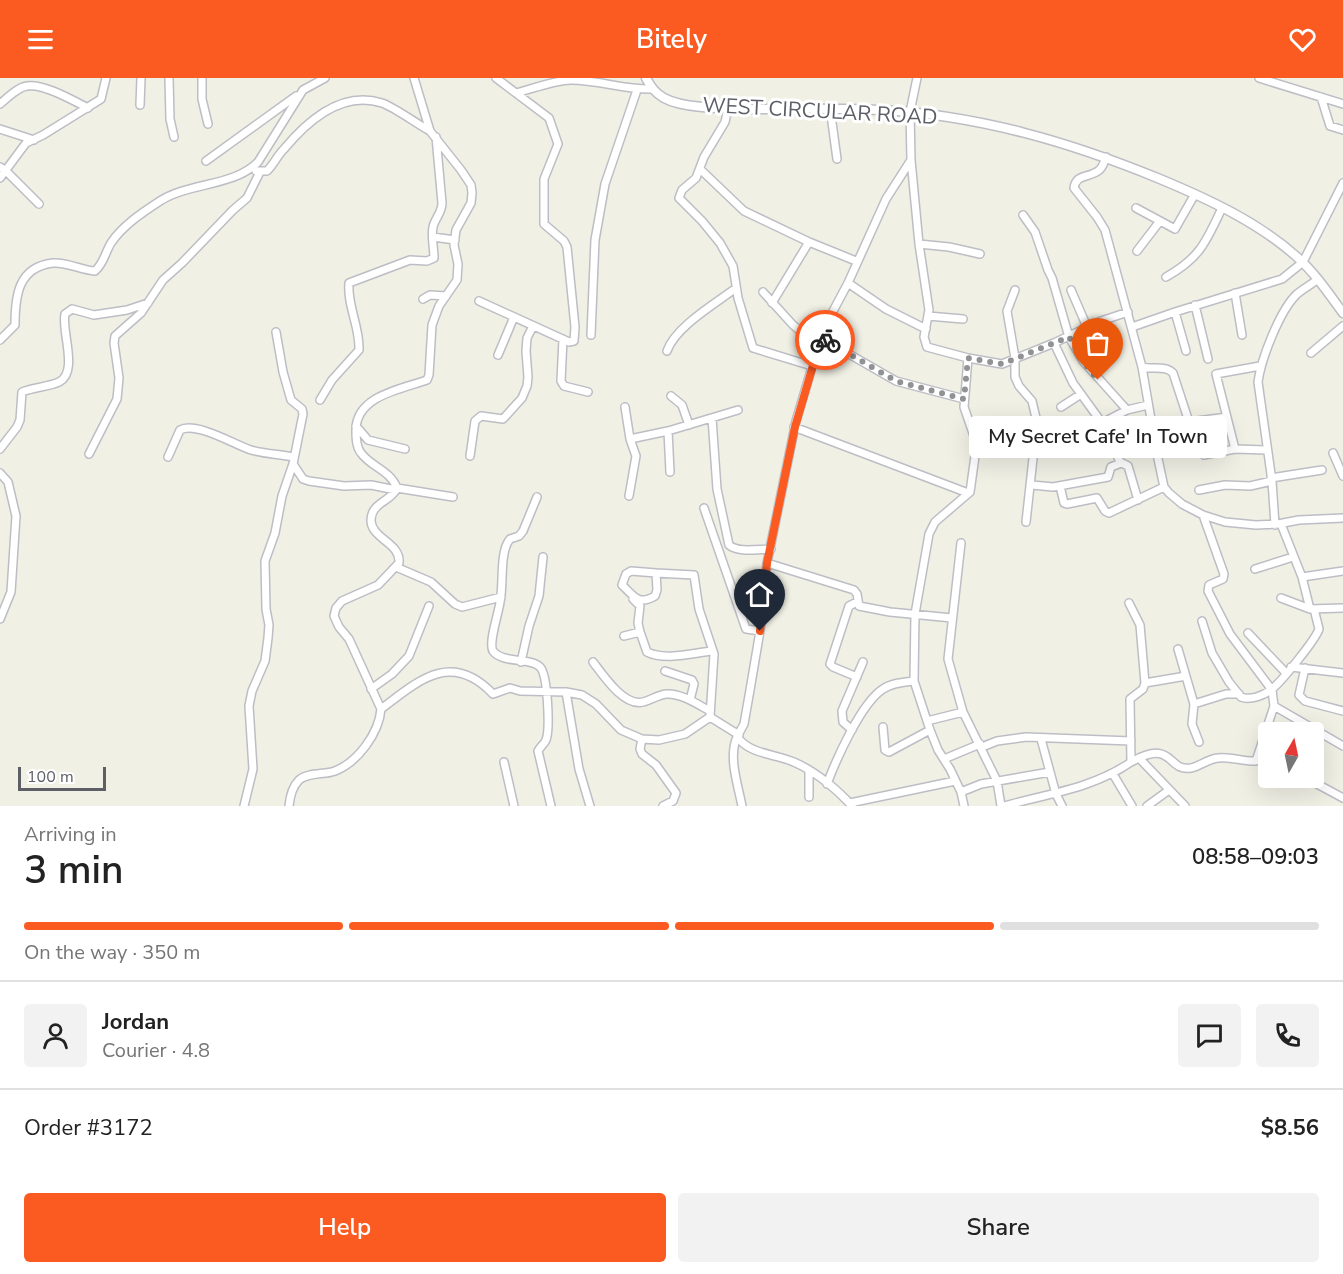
<!DOCTYPE html>
<html lang="en">
<head>
<meta charset="utf-8">
<style>
  body { margin:0; font-family:"Nunito Sans",sans-serif; background:#f2f2f2; color:#222; height:100vh; display:flex; flex-direction:column; font-size:22px; white-space:nowrap }
  * { box-sizing:border-box; margin:0 }
  p { font-size:20px; color:#767676 }
  .icon { flex:none; width:33px; height:33px; fill:none; stroke:currentColor; stroke-width:2; stroke-linecap:round; stroke-linejoin:round }
  .map { position:relative; height:728px; overflow:hidden }
  .details { display:flex; flex-direction:column; background:#fff; flex:1 }
  .details>* { flex:none }
  .needle { width:39px; rotate:9deg }
  .controls { position:absolute; left:1258px; top:644px; display:grid; gap:12px }
  .controls a { display:grid; place-items:center; width:66px; height:66px; border-radius:6px; background:#fff; box-shadow:0 6px 24px #0002; font-size:30px }
  .scale { position:absolute; left:18px; bottom:15px; width:88px; box-sizing:border-box; padding-left:6px; border:3px solid #5d5f67; border-top:0; font-size:16px; line-height:21px; white-space:nowrap; color:#5d5f67; -webkit-text-stroke:4px #fff; paint-order:stroke }
  .pin { position:absolute; display:grid; place-items:center; width:51px; height:51px; color:#fff; margin:-62px -26px; border-radius:50% 50% 50% 0; rotate:-45deg; box-shadow:0 0 6px #0007 }
  .pin .icon { rotate:45deg }
  .courier { position:absolute; display:grid; place-items:center; width:60px; height:60px; margin:-30px; border:4px solid #fb5a21; border-radius:50%; background:#fff; color:#222; box-shadow:0 2px 8px #0007 }
  .bubble { position:absolute; height:42px; border-radius:6px; background:#fff; box-shadow:0 6px 24px #0002; font-size:20px; font-weight:600; line-height:42px; text-align:center }
  .head em { font-style:normal; font-weight:600 }
  .head div { display:flex; flex-direction:column-reverse }
  .head { display:flex; align-items:center; justify-content:space-between; height:102px; padding:0 24px }
  h1 { font-size:39px; font-weight:600; line-height:45px }
  .bar { display:grid; grid-template-columns:repeat(4,1fr); gap:9px 6px; align-content:center; height:72px; padding:0 24px }
  .bar i { height:8px; border-radius:4px; background:#e0e0e0 }
  .bar .selected { background:#fb5a21 }
  .bar p { grid-column:span 4 }
  .line { display:flex; align-items:center; gap:15px; padding:0 24px; border-top:2px solid #e0e0e0 }
  .line div { flex:1 }
  .round { display:grid; place-items:center; flex:none; width:63px; height:63px; border-radius:6px; background:#f2f2f2 }
  .primary-button { display:flex; gap:12px; margin-top:auto; padding:12px 24px }
  .primary-button a { flex:1; height:69px; border-radius:6px; background:#fb5a21; color:#fff; font-size:24px; font-weight:600; line-height:69px; text-align:center }
  .primary-button a+a { background:#f2f2f2; color:#222 }
  header { display:flex; justify-content:space-between; align-items:center; height:78px; padding:0 24px; background:#fb5a21; color:#fff; font-size:27px; font-weight:600 }
  .map>svg:first-child { display:block }
  .lines { fill:none; stroke-linecap:round; stroke-linejoin:round }
  .minor-casing { stroke:#bdbec5; stroke-width:10 }
  .tertiary-casing { stroke:#bdbec5; stroke-width:11 }
  .minor { stroke:#fff; stroke-width:7 }
  .tertiary { stroke:#fff; stroke-width:8 }
  .done { stroke:#919293; stroke-width:6; stroke-dasharray:0 10.8 }
  .route { stroke:#fb5a21; stroke-width:8 }
  .labels { text-anchor:middle; dominant-baseline:central; stroke-width:6; stroke-linejoin:round; paint-order:stroke }
  .street-label { font-size:21px; fill:#5d5f67; stroke:#fff }
</style>
</head>
<body>
<header><svg class="icon" aria-label="menu" viewBox="0 0 24 24"><path d="M4 6h16M4 12h16M4 18h16"/></svg>Bitely<svg class="icon" aria-label="heart" viewBox="0 0 24 24"><path d="M12 20l-8-8c-3-5 5-10 8-4 3-6 11-1 8 4z"/></svg></header>
<div class="map">
<svg width="1343" height="728" viewBox="0 0 1343 728">
  <rect width="100%" height="100%" fill="#f1f0e5"/>
  <g class="lines">
    <defs>
      <path id="minor" d="M 169,0 L 170,41 L 174,59
        M 202,0 L 202,21 L 208,46
        M 1259,0 L 1343,26
        M 516,15 C 532,11 555,2 571,2 C 599,2 625,12 652,11
        M 1321,19 L 1330,48 L 1343,52
        M 0,26 C 7,20 18,9 27,8 C 43,5 74,23 88,30
        M 140,27 L 141,0
        M 728,30 L 725,44 L 704,79 L 696,100 L 682,112 L 679,120 L 702,143 L 720,165 L 733,188 L 738,220 L 753,270 L 812,288
        M 830,30 L 837,81
        M 0,51 L 34,62
        M 1106,79 C 1104,84 1103,90 1098,93 C 1088,100 1076,96 1074,110 L 1097,139 L 1105,152 L 1142,289 L 1157,376 L 1164,409 L 1169,415 L 1182,426 L 1203,437 L 1225,444 L 1256,447 L 1278,446 L 1299,442 L 1343,440
        M 911,82 L 919,166 L 929,232 L 924,259 L 927,269 L 968,280 L 1002,286 L 1054,265 L 1101,243 L 1128,234
        M 206,83 L 296,18
        M 0,89 L 6,93 L 39,126
        M 700,91 L 744,133 L 809,164 L 856,183
        M 256,93 L 267,93 C 274,86 277,78 284,71 C 308,42 342,12 382,25 C 394,29 417,46 430,53
        M 0,100 L 26,65 L 43,57 L 101,21 L 106,0
        M 1136,130 L 1175,151 L 1195,116
        M 1023,137 L 1035,154 L 1048,192 L 1052,200 L 1069,259 L 1083,283 L 1127,332 L 1148,327
        M 433,159 L 455,162
        M 919,166 L 949,169 L 980,176
        M 1137,173 L 1160,143
        M 1166,199 C 1200,180 1206,164 1222,130
        M 848,205 L 886,231 L 926,251
        M 1015,212 L 1007,233 L 1015,280 L 1015,299 L 1019,308 L 1032,323 L 1037,344 L 1026,444
        M 1071,212 L 1087,249
        M 763,214 L 793,247 L 799,252 L 821,260 L 896,303 L 964,321
        M 1235,215 L 1242,257
        M 423,221 L 430,217 L 446,218
        M 479,223 L 569,264 L 574,263 L 575,249 L 567,169 L 564,163 L 544,146 L 544,101 L 558,66 L 549,40 L 496,0
        M 772,225 L 809,164
        M 1195,227 L 1208,281
        M 1175,234 L 1186,273
        M 928,238 L 963,241
        M 1132,249 L 1175,234 L 1282,201 L 1303,184 L 1343,105
        M 591,257 L 595,162 L 605,106 L 637,12
        M 563,261 L 561,303 L 564,308 L 588,314
        M 0,262 L 15,247 C 15,218 18,189 53,185 C 67,184 81,192 95,193 C 104,185 105,175 111,165 C 122,148 143,134 160,123 C 190,104 233,109 258,84 L 303,12 L 325,0
        M 1054,265 L 1073,305 L 1102,345 L 1120,384 L 1128,388 L 1138,422
        M 667,273 C 675,249 716,225 736,210
        M 1311,275 L 1343,248
        M 498,277 L 514,239
        M 1142,289 C 1153,292 1165,287 1173,295 L 1189,344 L 1227,339
        M 671,318 L 682,327 L 689,347
        M 320,322 L 332,302 L 359,272 C 360,249 347,228 349,205 L 410,182 L 427,183 L 434,180 C 434,170 431,159 433,149 C 435,140 442,135 442,125 L 436,59
        M 625,329 L 630,361 L 636,378 L 629,418
        M 1061,329 L 1081,316
        M 712,340 L 717,411 L 729,467 C 738,475 758,471 771,471
        M 1102,345 L 1127,332
        M 356,348 L 368,362 L 405,371
        M 794,349 L 968,415
        M 668,353 L 670,394
        M 630,361 L 668,353 L 738,332
        M 1035,369 L 1080,366 L 1107,356
        M 0,371 L 17,349 L 20,342 L 22,314 C 34,309 48,309 59,304 C 79,294 61,253 65,236 L 72,231 L 94,237 L 127,232 L 148,225
        M 1235,371 L 1216,296 L 1260,288
        M 1333,375 L 1343,398
        M 89,376 L 117,321 L 119,300 L 114,265 L 115,258 L 141,235 L 163,202 L 182,185 L 233,132 L 247,120 L 260,94
        M 1204,377 L 1235,371 L 1266,372
        M 470,378 L 475,343 L 481,338 L 503,341 L 522,320 L 527,308 L 528,299 L 526,273 L 527,260 L 533,248
        M 168,379 L 180,352 C 196,343 235,367 251,372 C 265,376 280,376 293,379
        M 293,386 L 303,401 L 309,403 L 344,408 L 371,407 L 396,412
        M 0,395 L 8,404 L 16,438 L 11,514 L 0,541
        M 1271,400 L 1322,392
        M 1032,407 L 1053,409 L 1108,399 L 1111,389 L 1121,385
        M 1060,408 L 1064,425 L 1067,426 L 1097,420 L 1105,433 L 1109,435 L 1164,409
        M 397,410 L 453,419
        M 1199,412 L 1225,407 L 1250,408 L 1272,403
        M 537,419 L 523,453 L 519,458 L 510,461 C 499,474 504,506 500,524 C 499,534 488,565 493,573 C 503,586 530,579 540,589 C 548,597 550,652 546,662 C 545,665 540,669 538,673 L 551,728
        M 704,430 L 746,551 L 760,553
        M 1281,446 L 1302,499 L 1310,531
        M 1275,447 L 1272,403 L 1258,304 C 1261,281 1280,232 1297,216 C 1303,211 1310,207 1317,202
        M 961,465 L 948,581 L 963,634 L 997,703 L 1001,728
        M 767,485 L 854,512 L 857,516 L 859,528 L 890,534 L 952,540
        M 396,489 L 431,504 L 455,526 L 462,529 L 501,519
        M 1255,491 L 1293,479
        M 656,495 L 631,493 L 626,496 L 622,507 C 634,518 638,528 655,518 L 657,512 L 656,495 L 694,497 L 699,531 L 714,576 L 710,639
        M 1302,499 L 1343,493
        M 1281,520 L 1310,531 L 1343,530
        M 633,521 L 640,528 L 638,545 L 640,554
        M 1202,543 L 1212,575 L 1229,604 L 1241,619 C 1250,623 1265,617 1272,611 C 1282,603 1316,561 1319,551 L 1314,531
        M 1248,555 L 1286,595
        M 624,558 L 640,554 L 647,574 C 665,583 693,575 712,573
        M 1178,571 L 1194,626 L 1192,646 L 1199,664
        M 521,584 L 529,548 L 539,518 L 543,479
        M 593,584 C 603,597 624,629 643,624 C 651,622 658,617 666,616 C 681,615 697,626 710,633
        M 1291,589 L 1343,595
        M 1305,590 L 1299,617 L 1305,623 L 1343,633
        M 665,593 L 692,602 L 694,606 L 690,622
        M 857,599 L 833,589 L 830,586 L 849,528 L 857,524
        M 1145,605 L 1186,598
        M 371,611 L 392,596 L 409,578 L 429,528
        M 566,614 L 579,691 L 590,728
        M 1194,626 L 1226,616 L 1239,616
        M 1274,628 L 1343,668
        M 381,631 C 418,603 451,572 493,616 L 510,610 L 520,613 L 566,614 L 582,617 L 596,626 L 621,652 L 642,661 L 659,662 L 685,656 L 710,639
        M 710,639 L 739,657
        M 927,643 L 963,634
        M 883,649 L 885,672 L 889,674 L 930,652
        M 852,652 L 843,644 L 842,633 L 863,584
        M 737,659 C 728,679 738,707 742,728
        M 642,661 L 640,671 L 642,676 L 656,687 L 676,715 L 673,723 L 663,728
        M 1041,661 L 1056,716 L 1062,728
        M 982,669 L 997,663 L 1026,659 L 1131,663
        M 1259,678 L 1269,682
        M 1139,680 L 1185,728
        M 944,681 L 980,666
        M 504,684 L 514,728
        M 1131,684 C 1175,660 1166,694 1191,690 C 1200,688 1208,681 1218,680 C 1231,678 1243,684 1256,683 L 1274,628 L 1272,612 L 1230,556 L 1208,513 L 1209,507 L 1223,501 L 1224,496 L 1203,437
        M 809,693 L 809,719
        M 1113,696 L 1132,728
        M 1304,699 L 1343,720
        M 827,706 C 836,682 861,625 883,611 C 892,605 904,604 914,603
        M 961,714 L 981,706 L 1050,694
        M 850,725 L 955,703
        M 244,728 L 253,691 L 249,628 L 252,613 L 265,583 L 268,560 L 269,547 L 266,531 L 265,483 L 275,455 L 282,418 L 293,386 L 303,336 L 302,331 L 291,322 L 283,294 L 276,254
        M 289,728 C 290,718 292,709 299,702 C 308,694 325,697 335,693 C 358,684 379,655 381,631 L 349,561 L 339,549 L 334,538 L 336,530 L 342,523 L 378,507 L 399,485 C 401,465 372,461 371,443 C 371,424 391,424 397,410 C 390,392 371,389 361,375 C 356,369 356,359 356,352 C 356,318 401,311 427,302 L 429,297 L 432,247 L 439,228 L 457,202 L 458,186 L 454,167 L 456,152 L 471,125 L 472,115 L 471,107 L 461,92 L 430,53 L 414,0
        M 852,728 C 838,712 816,694 796,685 C 776,675 752,678 737,659 L 744,646 L 750,612 L 760,553 L 767,485 L 796,343 L 823,252 L 848,205 L 886,121 L 911,82 L 910,34 L 917,0
        M 964,728 L 961,714 L 950,691 L 938,672 L 930,652 L 914,603 L 915,536 L 929,456 L 935,444 L 970,414 L 976,371 L 974,358 L 964,329 L 968,280
        M 1004,728 C 1047,716 1094,710 1131,684 L 1130,621 L 1143,611 L 1145,605 L 1140,547 L 1129,525
        M 1147,728 L 1169,712"/>
      <path id="tertiary" d="M 646,0 C 651,9 655,15 664,20 C 686,32 732,30 758,31 C 799,31 839,30 880,32 C 978,37 1070,64 1160,101 C 1208,121 1258,144 1297,179 C 1315,195 1329,216 1343,235"/>
    </defs>
    <use href="#minor" class="minor-casing"/>
    <use href="#tertiary" class="tertiary-casing"/>
    <use href="#minor" class="minor"/>
    <use href="#tertiary" class="tertiary"/>
  </g>
  <g class="lines">
    <path class="done" d="M 825,262 L 896,303 L 964,321 L 968,280 L 1002,286 L 1069,259 L 1083,283 L 1098,302"/>
    <path class="route" d="M 760,553 L 767,485 L 795,349 L 821,260 L 825,262"/>
  </g>
  <g class="labels">
    <g class="street-label">
      <text transform="translate(820 33) rotate(3)">WEST CIRCULAR ROAD</text>
    </g>
  </g>
</svg>
<div class="controls">
<a><svg class="needle" viewBox="-14 -14 28 28"><path d="M0-13l5 13h-10z" fill="#e53935"/><path d="M0 13l5-13h-10z" fill="#767676"/></svg></a>
</div>
<div class="scale">100 m</div>
<div class="pin" style="left:1098px;top:302px;background:#ea580c"><svg class="icon" aria-label="bag" viewBox="0 0 24 24"><path d="M5 8h14l-1 12H6zM9 8a3 3 0 0 1 6 0"/></svg></div>
<div class="pin" style="left:760px;top:553px;background:#1f2937"><svg class="icon" aria-label="home" viewBox="0 0 24 24"><path d="M3 11l9-7 9 7M6 9v11h12V9"/></svg></div>
<div class="courier" style="left:825px;top:262px"><svg class="icon" aria-label="bike" viewBox="0 0 24 24"><circle cx="6" cy="16" r="4"/><circle cx="18" cy="16" r="4"/><path d="M6 16l4-8h5l3 8M10 8l3 8H6M13 5h3"/></svg></div>
<div class="bubble" style="left:969px;top:338px;width:258px">My Secret Cafe' In Town</div>
</div>
<section class="details">
<div class="head"><div><h1>3 min</h1><p>Arriving in</p></div><em>08:58–09:03</em></div>
<div class="bar"><i class="selected"></i><i class="selected"></i><i class="selected"></i><i></i><p>On the way · 350 m</p></div>
<div class="line" style="height:108px"><a class="round"><svg class="icon" aria-label="person" viewBox="0 0 24 24"><circle cx="12" cy="8" r="4"/><path d="M4 21q1-7 8-7t8 7"/></svg></a><div><b>Jordan</b><p>Courier · 4.8</p></div><a class="round"><svg class="icon" aria-label="chat" viewBox="0 0 24 24"><path d="M4 5h16v11H9l-5 4z"/></svg></a><a class="round"><svg class="icon" aria-label="phone" viewBox="0 0 24 24"><path d="M5 4h4l2 5-3 2q2 4 5 5l2-3 5 2v4C11 20 4 13 5 4z"/></svg></a></div>
<div class="line" style="height:78px"><div>Order #3172</div><b>$8.56</b></div>
<div class="primary-button"><a>Help</a><a>Share</a></div>
</section>
</body>
</html>
